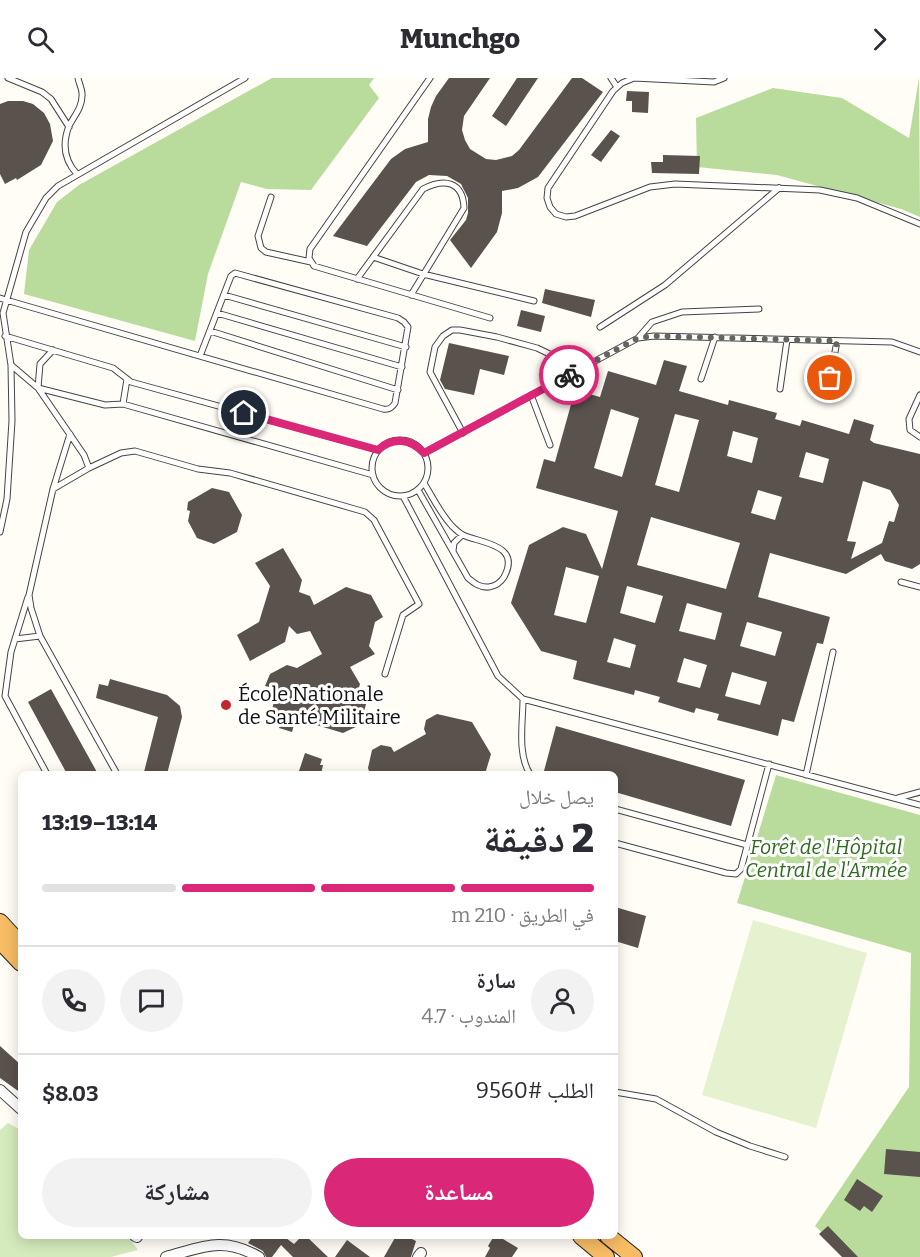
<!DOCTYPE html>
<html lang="ar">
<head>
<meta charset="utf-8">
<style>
  body { margin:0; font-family:Bitter,"Noto Naskh Arabic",serif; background:#f2f2f3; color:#2b2b33; direction:rtl; height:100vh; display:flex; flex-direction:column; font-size:22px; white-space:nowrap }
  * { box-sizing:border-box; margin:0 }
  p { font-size:20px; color:#7c7c81 }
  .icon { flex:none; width:33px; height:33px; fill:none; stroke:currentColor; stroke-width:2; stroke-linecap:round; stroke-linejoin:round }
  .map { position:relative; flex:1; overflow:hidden; direction:ltr }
  .side { position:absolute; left:18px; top:693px; width:600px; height:468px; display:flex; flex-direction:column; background:#fff; border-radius:9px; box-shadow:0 3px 15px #0003; direction:rtl }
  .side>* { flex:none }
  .pin { position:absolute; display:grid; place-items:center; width:51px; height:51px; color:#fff; margin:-26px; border:3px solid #fff; border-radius:50%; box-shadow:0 2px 6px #0007 }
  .courier { position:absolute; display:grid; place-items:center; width:60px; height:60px; margin:-30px; border:4px solid #db2777; border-radius:50%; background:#fff; color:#222; box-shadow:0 2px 8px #0007 }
  .headline em { font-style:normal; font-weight:800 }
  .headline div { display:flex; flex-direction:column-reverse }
  .headline { display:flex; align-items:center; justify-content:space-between; height:102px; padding:0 24px }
  h1 { font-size:39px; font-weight:800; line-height:45px }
  .bar { display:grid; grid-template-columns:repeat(4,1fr); gap:9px 6px; align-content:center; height:72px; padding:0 24px }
  .bar i { height:8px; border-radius:4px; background:#e1e1e2 }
  .bar .on { background:#db2777 }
  .bar p { grid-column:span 4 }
  .line { display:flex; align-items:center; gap:15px; padding:0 24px; border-top:2px solid #e1e1e2 }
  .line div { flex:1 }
  .round { display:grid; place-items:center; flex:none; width:63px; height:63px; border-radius:32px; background:#f2f2f3 }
  .cta { display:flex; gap:12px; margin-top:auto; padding:12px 24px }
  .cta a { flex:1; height:69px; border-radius:36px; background:#db2777; color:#fff; font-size:24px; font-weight:800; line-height:69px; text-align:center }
  .cta a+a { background:#f2f2f3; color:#2b2b33 }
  header { display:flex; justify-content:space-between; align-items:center; height:78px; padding:0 24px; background:#fff; font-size:27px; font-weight:800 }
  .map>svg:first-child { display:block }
  .green { fill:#d5ebbd }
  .forest { fill:#b9dc9c }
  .pitch { fill:#e6f2cf }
  .building { fill:#5a524d; fill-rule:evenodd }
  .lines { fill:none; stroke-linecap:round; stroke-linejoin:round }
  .service-casing { stroke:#444; stroke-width:7 }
  .minor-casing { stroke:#444; stroke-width:12 }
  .trunk-casing { stroke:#222; stroke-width:18 }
  .service { stroke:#fff; stroke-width:5 }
  .minor { stroke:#fff; stroke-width:10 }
  .trunk { stroke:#f7bc64; stroke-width:16 }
  .done { stroke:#646461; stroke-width:6; stroke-dasharray:0 10.8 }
  .route { stroke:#db2777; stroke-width:8 }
  .poi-dot { fill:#c4262e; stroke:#fff; stroke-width:2 }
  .labels { text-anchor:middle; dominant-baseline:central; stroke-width:6; stroke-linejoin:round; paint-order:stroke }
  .poi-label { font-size:20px; fill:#111; stroke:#fff; text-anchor:start }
  .park-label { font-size:20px; font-style:italic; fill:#2f6b1f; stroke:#fff }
</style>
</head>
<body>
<header><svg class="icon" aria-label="forward" viewBox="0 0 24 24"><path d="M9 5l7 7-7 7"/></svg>Munchgo<svg class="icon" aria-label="search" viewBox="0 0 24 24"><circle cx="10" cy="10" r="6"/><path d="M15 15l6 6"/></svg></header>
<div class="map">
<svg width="920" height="1179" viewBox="0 0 920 1179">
  <rect width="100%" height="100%" fill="#fffdf5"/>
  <path class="green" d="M 8,1045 L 21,1052 L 21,1158 L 128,1158 L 138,1172 L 111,1179 L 0,1179 L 0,1052 Z"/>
  <path class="forest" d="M 272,0 L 374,0 L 369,7 L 379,20 L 311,112 L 267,111 L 241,104 L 208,196 L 195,263 L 24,216 L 29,172 L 57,124 L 79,107 Z
    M 919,0 L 920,139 L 901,131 L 777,97 L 697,89 L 696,40 L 773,10 L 842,20 L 909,60 Z
    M 776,697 L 920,737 L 920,1179 L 848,1179 L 815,1148 L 909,1009 L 911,875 L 737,825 Z"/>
  <path class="pitch" d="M 753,842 L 867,875 L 816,1050 L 702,1017 Z"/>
  <path class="building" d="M 449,0 L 490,0 L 464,38 L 462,52 L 465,62 L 470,71 L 486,81 L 496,82 L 512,78 L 519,72 L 572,0 L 582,0 L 603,14 L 538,99 L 518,110 L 502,113 L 502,135 L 497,154 L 471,190 L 450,162 L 466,142 L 468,135 L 468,120 L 461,106 L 447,98 L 429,97 L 416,104 L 367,168 L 333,158 L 391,81 L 405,71 L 428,64 L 428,41 L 431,29 L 436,18 Z
    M 517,0 L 538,0 L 506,48 L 492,38 Z
    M 627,13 L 649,14 L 648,35 L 632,34 L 632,23 L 626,23 Z
    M 8,23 L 23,23 L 33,26 L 44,35 L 50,46 L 53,63 L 41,87 L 17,102 L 16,100 L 5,106 L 0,96 L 0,26 Z
    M 611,52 L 620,58 L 601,84 L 591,77 Z
    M 663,77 L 700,78 L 699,96 L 652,95 L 651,84 L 663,84 Z
    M 545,211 L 595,222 L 591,239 L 542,225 Z
    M 521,232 L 545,238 L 541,254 L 517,248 Z
    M 449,265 L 509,278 L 504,297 L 480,291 L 474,317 L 445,311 L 440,302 Z
    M 664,282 L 687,288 L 679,313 L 728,327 L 729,322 L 777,335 L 775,341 L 800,348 L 802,342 L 849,356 L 854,341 L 874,347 L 870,362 L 874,365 L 920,376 L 920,486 L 912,491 L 885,483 L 881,476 L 846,496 L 770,475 L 758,519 L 830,539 L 823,566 L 817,565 L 794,644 L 782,641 L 778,658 L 717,642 L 719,636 L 696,630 L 694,635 L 658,624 L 660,619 L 635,612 L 634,617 L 573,601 L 577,583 L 541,573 L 511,525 L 529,467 L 563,449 L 586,456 L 602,491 L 618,433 L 536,410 L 544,381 L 555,384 L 575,312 L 600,319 L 608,293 L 656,307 ZM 611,331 L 639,340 L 622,399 L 594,390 ZM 675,336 L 699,342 L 679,414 L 655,407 ZM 733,353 L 758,360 L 752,385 L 727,378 ZM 806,374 L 829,381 L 823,405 L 799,399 ZM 863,403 L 890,412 L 899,427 L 894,444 L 889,443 L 882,465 L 851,481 L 856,464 L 847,463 ZM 758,412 L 782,419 L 775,442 L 751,435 ZM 651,439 L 740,465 L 726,511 L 637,487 ZM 566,489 L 599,498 L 586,545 L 554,537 ZM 627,508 L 663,518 L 655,545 L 620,535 ZM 687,525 L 722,535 L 715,562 L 679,553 ZM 747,544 L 782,554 L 775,578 L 740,568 ZM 614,560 L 636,567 L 630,590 L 607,584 ZM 684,580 L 707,587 L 700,610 L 677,604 ZM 732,594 L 767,604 L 760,627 L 725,618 Z
    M 212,410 L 229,414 L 242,437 L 237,454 L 214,466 L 197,460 L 188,443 L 190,433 L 187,432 L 188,424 Z
    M 283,470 L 302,502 L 299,514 L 310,518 L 314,527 L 346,509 L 371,517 L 383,539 L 375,544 L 369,568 L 375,576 L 350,589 L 360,606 L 358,613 L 367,623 L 360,647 L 343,655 L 303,643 L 294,647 L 292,654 L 279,650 L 281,642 L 277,636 L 271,634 L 278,611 L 265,608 L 270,596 L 287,587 L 297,590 L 322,576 L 310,553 L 297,556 L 289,548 L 285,564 L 250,583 L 237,557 L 259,544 L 270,508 L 255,485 Z
    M 110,601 L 167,617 L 180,628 L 182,639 L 167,696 L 144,694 L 158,639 L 96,620 L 99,606 L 108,608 Z
    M 51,611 L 98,696 L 67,696 L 28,624 Z
    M 437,636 L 472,644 L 491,676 L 485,696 L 370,696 L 368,690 L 372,672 L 381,667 L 391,669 L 394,674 L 426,656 L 424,651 L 426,642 Z
    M 556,648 L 745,702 L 731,748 L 615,714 L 615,696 L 553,696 L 544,693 Z
    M 305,675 L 322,681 L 320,687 L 323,687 L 321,696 L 298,696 Z
    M 615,829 L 646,838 L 638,870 L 615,863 Z
    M 0,968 L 21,987 L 21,1015 L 0,1000 Z
    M 886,1071 L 920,1074 L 920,1099 L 884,1096 Z
    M 857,1101 L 883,1118 L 872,1134 L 864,1128 L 860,1133 L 844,1122 Z
    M 828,1148 L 858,1179 L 842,1179 L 819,1156 Z
    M 253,1158 L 288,1158 L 286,1160 L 294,1166 L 302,1158 L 306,1158 L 328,1179 L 293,1179 L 281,1167 L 272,1179 L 266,1179 L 263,1173 L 248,1165 Z
    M 396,1158 L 406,1158 L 416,1163 L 411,1179 L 384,1179 Z
    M 494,1158 L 498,1158 L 518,1170 L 512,1179 L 485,1179 L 490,1170 L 488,1168 Z
    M 347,1162 L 370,1179 L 335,1179 Z"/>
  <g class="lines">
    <defs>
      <path id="service" d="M 8,0 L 42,14 L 51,21 L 69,49
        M 430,0 L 310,171 L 309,180 L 314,188 L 490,240
        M 611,0 L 617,9
        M 724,0 L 714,4 L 634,0 L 622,5 L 613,13 L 548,110 L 547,120 L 550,129 L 556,136 L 566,139 L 575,138 L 650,109 L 675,106 L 820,112 L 857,120 L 920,146
        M 77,96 C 64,82 62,66 69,48 C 74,38 82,30 82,18 C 83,12 79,6 78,0
        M 271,119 L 258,158 L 261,170 L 266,174 L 311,184
        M 373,179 L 423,196 L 534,223
        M 357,201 L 423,111 C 444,100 463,103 464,130 L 411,217
        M 224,217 L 406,269
        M 0,220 L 6,222 L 383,331 C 389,332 392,330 395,325 L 408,249 L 404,244 L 398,240 L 235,195 L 231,198 L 200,278
        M 217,235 L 402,289
        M 600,249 L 665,207 L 779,110
        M 210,253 L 398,312
        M 5,258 L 113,290 L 131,304 L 378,372
        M 638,260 L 652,244 L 682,234 L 759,231
        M 53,272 L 40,286 L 38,310 L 105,327 L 123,326 L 373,397
        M 11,287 L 38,310 L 84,377 L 89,390
        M 701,301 L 715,259
        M 780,311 L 787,262
        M 531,317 L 550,367
        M 920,317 L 909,341 L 910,352 L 920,359
        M 827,318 L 837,263
        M 123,326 L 127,301
        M 463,355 L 430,294 L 435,269 L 443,258 L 452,252 L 460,252 L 497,259 L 537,270 L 581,291
        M 70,356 L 53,411 L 29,517 L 31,530 L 40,558 L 117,696
        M372 390a28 28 0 1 1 56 0a28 28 0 1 1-56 0Z
        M 424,375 L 638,260 L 654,258 L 892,264 L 920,274
        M 53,411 L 89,390 L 121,375 L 135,373 L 198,391 L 230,395 L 365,434 L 374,442 L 419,526 L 403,537 L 385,596
        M 418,412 L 468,500 C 474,505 480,510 489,509 C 495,508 501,504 504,499 C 522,466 480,465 463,457 C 459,455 455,451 452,448 C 440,435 433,420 424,405
        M 403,418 L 498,598 L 523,621 L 920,727
        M 0,454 L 7,421 L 12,343 L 11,287 L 3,235 L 26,154 L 46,120 L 58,108 L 245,0
        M 453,473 L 454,465 L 462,457
        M 901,504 L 920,509
        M 28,519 L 11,574 L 5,618 L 47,696
        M 15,561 L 40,558
        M 523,621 C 523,644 517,676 530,696
        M 806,697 L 833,574
        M 898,720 L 920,714
        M 615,731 L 747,767
        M 615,765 L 726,795 L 736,796 L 741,791 L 769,686
        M 615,1014 L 656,1021 L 716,1054 L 750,1068 L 785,1079"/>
      <path id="minor" d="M 0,1012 L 21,1031
        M 135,1158 L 137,1159
        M 166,1179 C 203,1169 223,1158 259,1179
        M 418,1179 L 421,1175"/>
      <path id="trunk" d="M 0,844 L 21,867
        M 0,863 L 21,885
        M 581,1158 L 606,1179
        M 608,1158 L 634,1179"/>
    </defs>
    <use href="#service" class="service-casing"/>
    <use href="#minor" class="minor-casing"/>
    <use href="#trunk" class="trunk-casing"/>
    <use href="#service" class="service"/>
    <use href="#minor" class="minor"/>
    <use href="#trunk" class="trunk"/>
  </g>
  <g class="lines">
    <path class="done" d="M 569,297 L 638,260 L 654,258 L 837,263 L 830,300"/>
    <path class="route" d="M 244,335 L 378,372 C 393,358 411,361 424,375 L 569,297"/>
  </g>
  <circle class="poi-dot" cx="226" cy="627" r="6"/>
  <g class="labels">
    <g class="poi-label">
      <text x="238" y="616">École Nationale<tspan x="238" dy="23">de Santé Militaire</tspan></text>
    </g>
    <g class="park-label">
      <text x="826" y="769">Forêt de l'Hôpital<tspan x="826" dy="23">Central de l'Armée</tspan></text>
    </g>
  </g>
</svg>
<div class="pin" style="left:830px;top:300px;background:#ea580c"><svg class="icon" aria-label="bag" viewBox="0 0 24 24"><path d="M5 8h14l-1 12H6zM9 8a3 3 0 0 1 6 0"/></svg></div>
<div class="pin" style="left:244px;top:335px;background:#1f2937"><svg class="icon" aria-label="home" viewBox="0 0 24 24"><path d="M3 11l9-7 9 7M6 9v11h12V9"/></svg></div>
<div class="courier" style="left:569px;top:297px"><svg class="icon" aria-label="bike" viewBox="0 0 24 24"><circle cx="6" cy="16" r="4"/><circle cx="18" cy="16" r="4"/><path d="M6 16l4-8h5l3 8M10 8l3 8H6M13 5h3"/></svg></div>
<section class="side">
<div class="headline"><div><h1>2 دقيقة</h1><p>يصل خلال</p></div><em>13:14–13:19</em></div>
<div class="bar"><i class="on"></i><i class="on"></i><i class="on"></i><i></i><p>في الطريق · 210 m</p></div>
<div class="line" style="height:108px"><a class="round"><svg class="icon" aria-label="person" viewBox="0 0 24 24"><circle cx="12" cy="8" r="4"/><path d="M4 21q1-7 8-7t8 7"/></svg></a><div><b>سارة</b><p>المندوب · 4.7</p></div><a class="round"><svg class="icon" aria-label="chat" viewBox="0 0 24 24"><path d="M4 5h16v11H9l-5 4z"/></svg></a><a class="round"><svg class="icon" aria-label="phone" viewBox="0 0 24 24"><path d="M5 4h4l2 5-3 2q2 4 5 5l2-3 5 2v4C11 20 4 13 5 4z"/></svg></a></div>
<div class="line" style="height:78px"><div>الطلب #9560</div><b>$8.03</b></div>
<div class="cta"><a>مساعدة</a><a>مشاركة</a></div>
</section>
</div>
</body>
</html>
